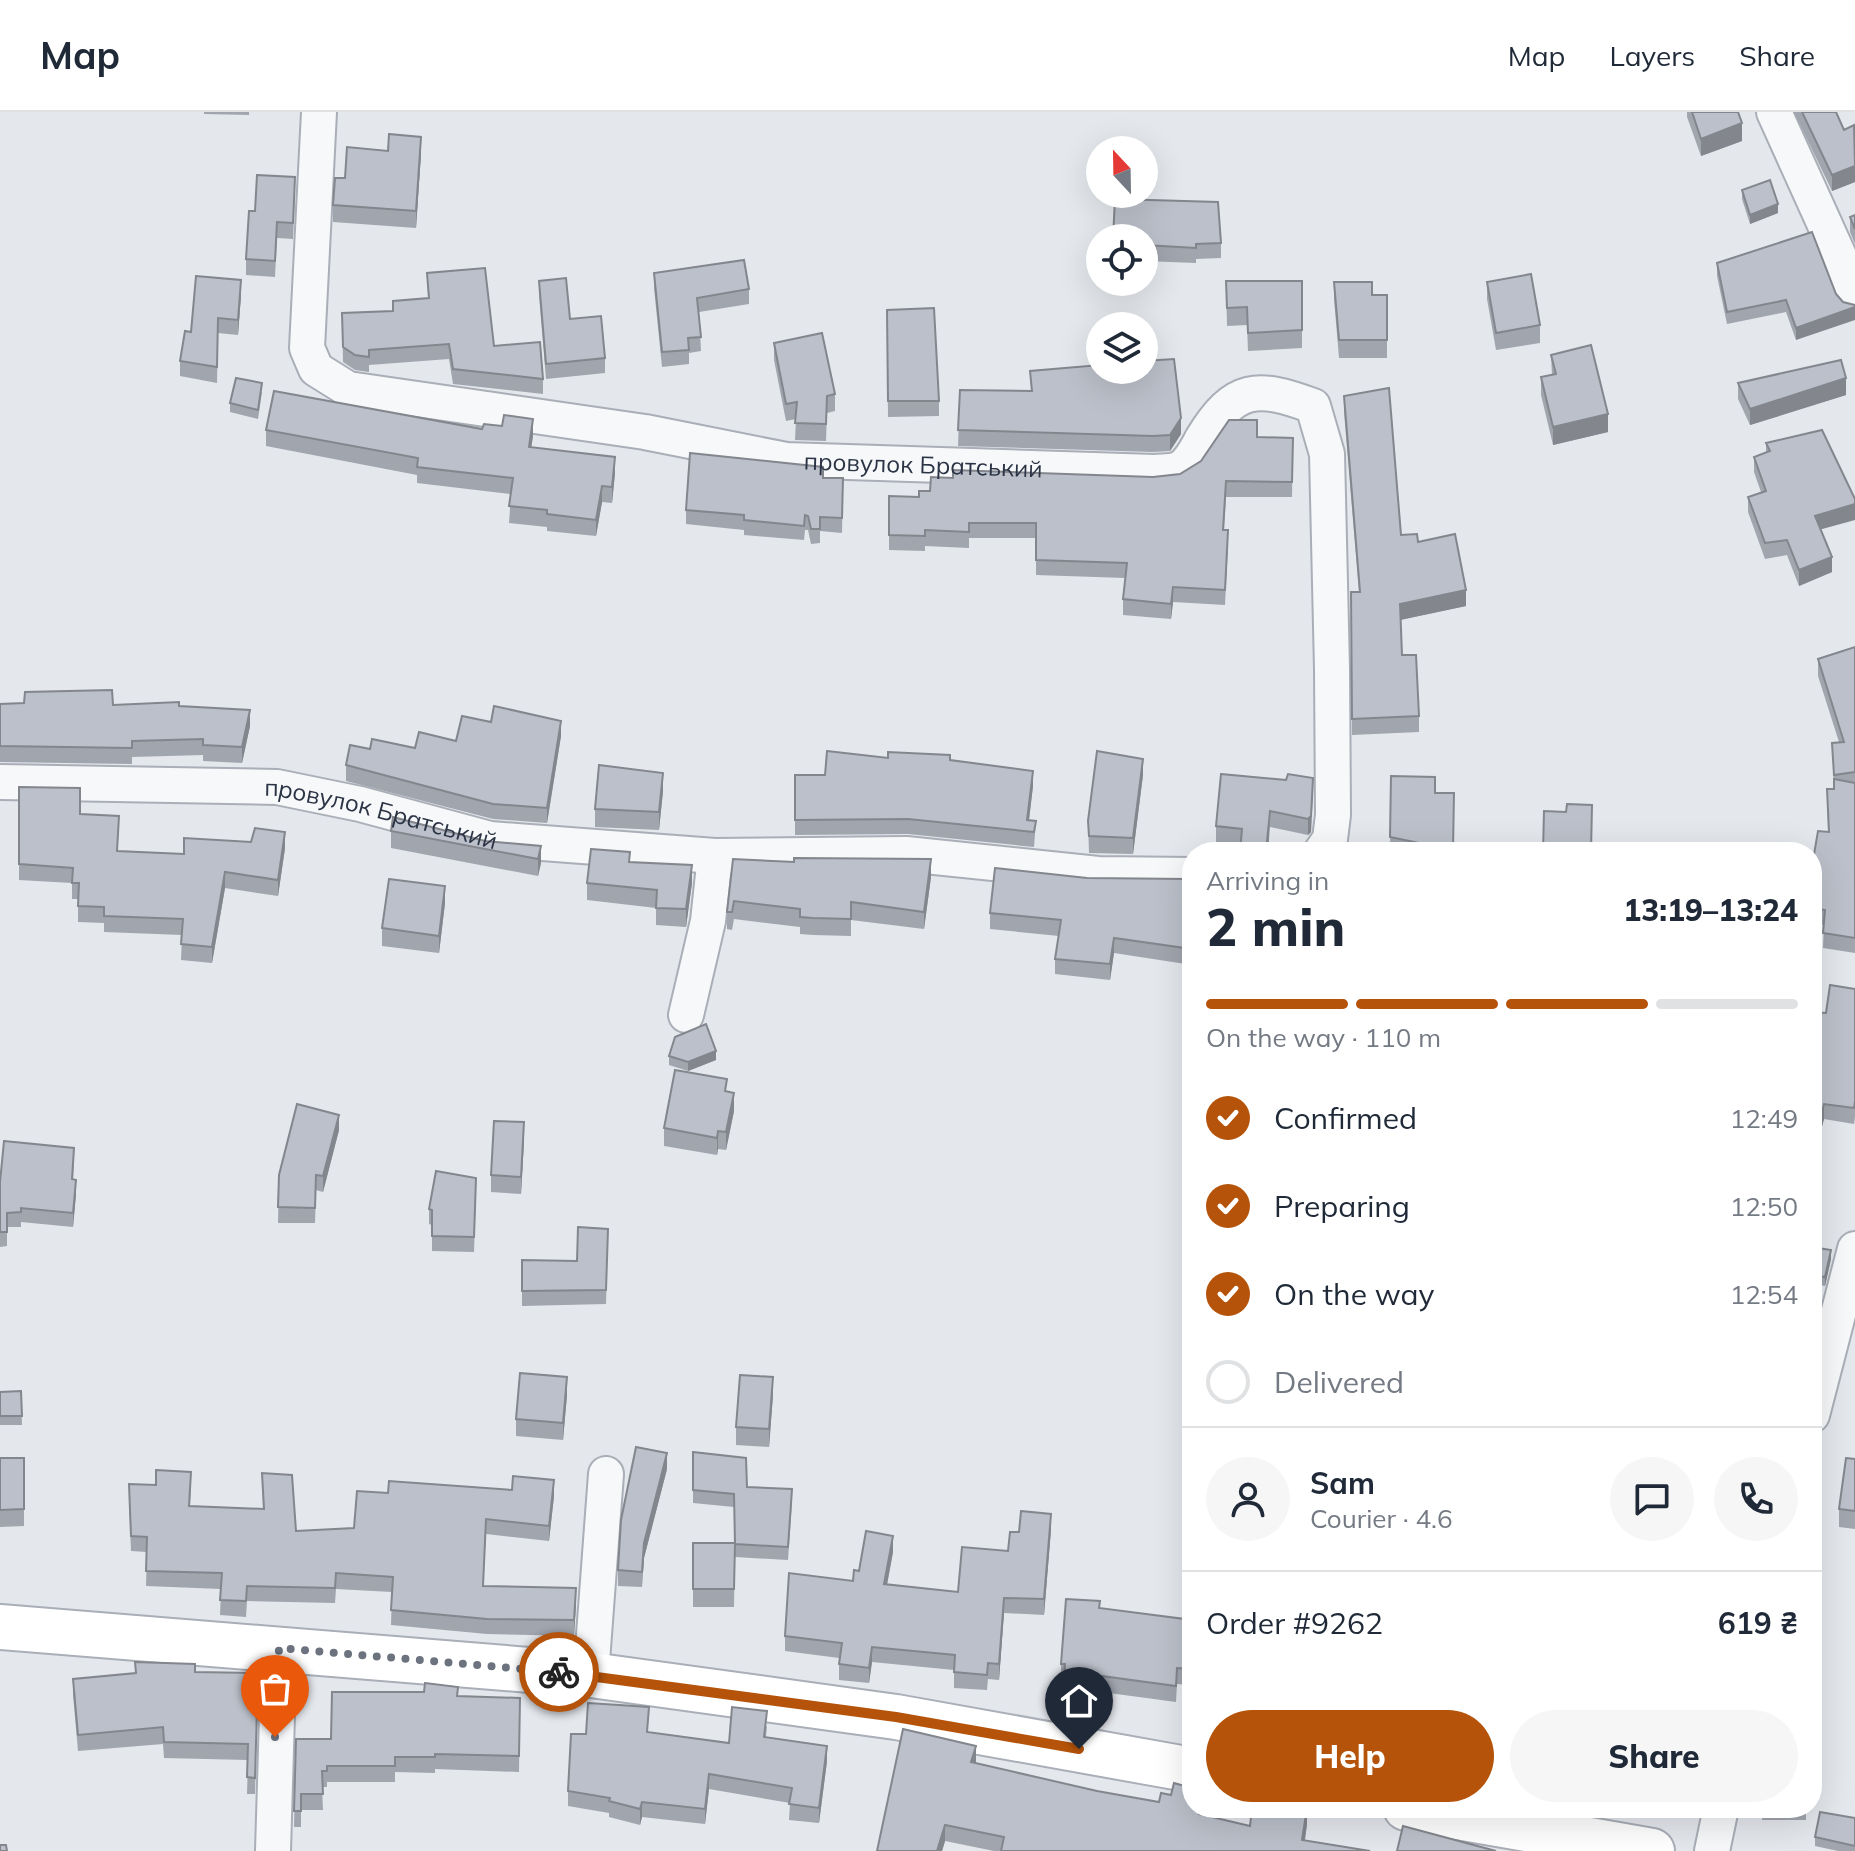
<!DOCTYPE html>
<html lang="en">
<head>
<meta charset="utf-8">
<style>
  body { margin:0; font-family:Mulish,sans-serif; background:#f6f6f7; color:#1f2937; height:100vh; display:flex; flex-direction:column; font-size:30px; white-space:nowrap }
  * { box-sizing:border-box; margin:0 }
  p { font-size:26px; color:#747a83 }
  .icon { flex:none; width:44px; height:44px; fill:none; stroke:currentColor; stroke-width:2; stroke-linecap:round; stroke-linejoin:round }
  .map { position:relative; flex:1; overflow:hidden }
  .details { position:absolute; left:1182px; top:730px; width:640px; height:976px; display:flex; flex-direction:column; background:#fff; border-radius:32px; box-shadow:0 8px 32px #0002 }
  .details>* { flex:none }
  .needle { width:52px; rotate:338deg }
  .controls { position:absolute; left:1086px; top:24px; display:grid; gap:16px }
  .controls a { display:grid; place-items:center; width:72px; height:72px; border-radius:50%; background:#fff; box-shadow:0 8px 32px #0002; font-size:40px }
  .pin { position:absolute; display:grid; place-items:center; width:68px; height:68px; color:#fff; margin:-82px -34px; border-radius:50% 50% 50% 0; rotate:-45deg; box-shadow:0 0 8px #0007 }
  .pin .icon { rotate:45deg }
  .courier { position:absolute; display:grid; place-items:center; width:80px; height:80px; margin:-40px; border:6px solid #b45309; border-radius:50%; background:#fff; color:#222; box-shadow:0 2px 10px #0007 }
  .overview em { font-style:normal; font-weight:800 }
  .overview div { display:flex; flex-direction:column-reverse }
  .overview { display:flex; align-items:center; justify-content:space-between; height:136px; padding:0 24px }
  h1 { font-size:52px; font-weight:800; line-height:60px }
  .bar { display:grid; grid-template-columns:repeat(4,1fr); gap:12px 8px; align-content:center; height:96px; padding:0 24px }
  .bar i { height:10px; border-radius:6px; background:#e0e1e3 }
  .bar .on { background:#b45309 }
  .bar p { grid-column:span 4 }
  .line { display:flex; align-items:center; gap:20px; padding:0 24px; border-top:2px solid #e0e1e3 }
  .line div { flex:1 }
  .round { display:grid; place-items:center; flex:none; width:84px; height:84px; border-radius:42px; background:#f6f6f7 }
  ol { padding:0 24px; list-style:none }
  li { display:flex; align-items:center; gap:24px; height:88px }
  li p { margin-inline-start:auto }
  li .icon { padding:8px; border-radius:50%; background:#b45309; color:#fff; stroke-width:4 }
  li:last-child { color:#747a83 }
  li i { width:44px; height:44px; border:4px solid #e0e1e3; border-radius:50% }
  .cta { display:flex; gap:16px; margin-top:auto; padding:16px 24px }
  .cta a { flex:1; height:92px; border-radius:48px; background:#b45309; color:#fff; font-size:32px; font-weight:800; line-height:92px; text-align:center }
  .cta a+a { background:#f6f6f7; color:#1f2937 }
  header { display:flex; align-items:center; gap:48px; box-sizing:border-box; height:112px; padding:0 40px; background:#fff; border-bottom:2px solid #e0e1e3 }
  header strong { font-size:38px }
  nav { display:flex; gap:44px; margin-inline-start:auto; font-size:28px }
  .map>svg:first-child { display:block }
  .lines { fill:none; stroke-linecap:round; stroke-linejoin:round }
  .street-casing { stroke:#a9aeb7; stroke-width:38 }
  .secondary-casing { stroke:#a9aeb7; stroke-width:48 }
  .street { stroke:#f7f8fa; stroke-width:34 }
  .secondary { stroke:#fff; stroke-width:44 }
  .wall { fill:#a1a5ae }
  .shaded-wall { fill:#83868d }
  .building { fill:#bbc0ca; stroke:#83868d; stroke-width:2 }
  .done { stroke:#6c737f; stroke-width:8; stroke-dasharray:0 14.4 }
  .route { stroke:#b45309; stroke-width:10 }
  .labels { text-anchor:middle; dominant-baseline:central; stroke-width:6; stroke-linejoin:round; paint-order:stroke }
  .street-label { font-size:24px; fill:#2b3445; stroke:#f4f6f9 }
</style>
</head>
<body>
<header>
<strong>Map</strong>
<nav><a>Map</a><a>Layers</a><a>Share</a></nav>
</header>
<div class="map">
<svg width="1855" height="1739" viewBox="0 0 1855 1739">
  <rect width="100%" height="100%" fill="#e4e7ec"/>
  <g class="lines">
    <defs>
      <g id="street">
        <path id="s1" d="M 319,0 L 307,236 L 316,257 L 348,277 L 645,320 L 786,348 L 1154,360 C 1162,359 1172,360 1179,357 C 1190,351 1196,338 1202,327 C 1234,274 1257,273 1313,294 L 1327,342 L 1332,557 L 1333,703 L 1330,727 L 1321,740"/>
        <path d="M 1774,0 L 1844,155 L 1855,187"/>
        <path id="s2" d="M 0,670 L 277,675 L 360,692 L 490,727 L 715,744 L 906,742 L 1098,762 L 1192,763"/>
        <path d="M 686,903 L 708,809 L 715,744"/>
        <path d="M 1812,1303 L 1855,1137"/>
        <path d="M 591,1563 L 606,1362"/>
        <path d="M 273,1739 L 279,1536"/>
        <path d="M 1712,1739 L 1721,1696"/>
      </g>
      <path id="secondary" d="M 0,1515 L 591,1563 L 896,1605 L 1192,1658
        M 1406,1696 L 1652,1739"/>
    </defs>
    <use href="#street" class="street-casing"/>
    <use href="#secondary" class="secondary-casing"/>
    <use href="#street" class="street"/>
    <use href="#secondary" class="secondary"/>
  </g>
  <path class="wall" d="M 204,0 L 249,0 L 249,3 L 204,2 Z
    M 1687,0 L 1738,0 L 1742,29 L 1701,44 L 1687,5 Z
    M 1794,0 L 1836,0 L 1844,18 L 1855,15 L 1855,70 L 1832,79 Z
    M 421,42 L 416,116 L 333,110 L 333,93 L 345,66 Z
    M 1742,78 L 1778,101 L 1750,112 L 1742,87 Z
    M 295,81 L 293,127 L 277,126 L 275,165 L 246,163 L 246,147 L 255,99 Z
    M 1855,103 L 1855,132 L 1850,120 L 1850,105 Z
    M 1812,120 L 1796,228 L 1786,200 L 1727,212 L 1717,164 L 1717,151 Z
    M 1144,126 L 1221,131 L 1221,146 L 1196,147 L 1196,151 L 1144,149 Z
    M 427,161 L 494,234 L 543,267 L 543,282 L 453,272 L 449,247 L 369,253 L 369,260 L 355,258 L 343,250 L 342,201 L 393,199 L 393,189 L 428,186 Z
    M 654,161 L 749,177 L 749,192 L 699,200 L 701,239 L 689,241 L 689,252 L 662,255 L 654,176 Z
    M 539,169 L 570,207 L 605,246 L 605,261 L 546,267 L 539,183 Z
    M 1226,169 L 1302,169 L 1302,236 L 1248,239 L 1247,213 L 1227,214 Z
    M 1334,170 L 1372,183 L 1387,183 L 1387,246 L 1339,246 L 1334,187 Z
    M 1487,170 L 1540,213 L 1540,231 L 1496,238 L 1487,187 Z
    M 241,183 L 238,223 L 218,221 L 217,271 L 180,264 L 180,249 L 191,220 Z
    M 887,198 L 939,289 L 939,304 L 888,305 Z
    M 774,231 L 835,282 L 835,299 L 827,301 L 826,329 L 795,328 L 796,307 L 786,309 L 774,248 Z
    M 1551,243 L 1608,320 L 1553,333 L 1541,283 L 1541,265 L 1552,263 Z
    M 1030,259 L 1181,322 L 1170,339 L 1153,340 L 958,334 L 960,278 L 1031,279 Z
    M 1738,271 L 1846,283 L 1750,313 L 1738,287 Z
    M 262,280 L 258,307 L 230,300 L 230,291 Z
    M 1344,284 L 1401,423 L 1418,430 L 1466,494 L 1400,508 L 1402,543 L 1419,604 L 1419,620 L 1352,623 L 1351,480 L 1359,480 L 1344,300 Z
    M 482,317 L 533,324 L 531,335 L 615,361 L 612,391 L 602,390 L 596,424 L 547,419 L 547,415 L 509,411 L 511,382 L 417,371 L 417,363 L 266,334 L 266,318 Z
    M 1257,325 L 1293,326 L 1292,385 L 1226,385 L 1224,418 L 1228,434 L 1225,493 L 1173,490 L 1171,507 L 1123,503 L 1123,487 L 1125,466 L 1036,463 L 1036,426 L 969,426 L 969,436 L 925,434 L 925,439 L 889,438 L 889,384 L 919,385 L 953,366 L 1153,365 L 1180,362 Z
    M 1766,331 L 1821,418 L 1832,460 L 1799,474 L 1787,443 L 1765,447 L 1748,400 L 1748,385 L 1761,380 L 1754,360 L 1754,345 L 1766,341 Z
    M 823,366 L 843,366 L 842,421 L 820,419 L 820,431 L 811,432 L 808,418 L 805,418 L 804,428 L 744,423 L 744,418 L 686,412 L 686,398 Z
    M 1855,535 L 1855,841 L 1823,836 L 1824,813 L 1812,811 L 1812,754 L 1828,720 L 1827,677 L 1834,677 L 1832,631 L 1839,630 L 1818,564 L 1818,547 Z
    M 0,592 L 113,593 L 179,594 L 250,614 L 242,651 L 203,649 L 203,643 L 132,645 L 132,652 L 0,650 Z
    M 561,624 L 547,711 L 493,707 L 346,669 L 346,653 L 370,637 L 415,636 L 456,629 Z
    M 888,646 L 950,648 L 1033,674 L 1029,709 L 1036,709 L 1034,735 L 908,722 L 795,723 L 795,663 L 825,663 Z
    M 1143,663 L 1133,742 L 1089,741 L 1088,709 Z
    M 1391,664 L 1435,681 L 1454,681 L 1453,740 L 1390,740 Z
    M 19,675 L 119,719 L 117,740 L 184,742 L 285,736 L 278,784 L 225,776 L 212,851 L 181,848 L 182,823 L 104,820 L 104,811 L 78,810 L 78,787 L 72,787 L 72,771 L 19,768 Z
    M 663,679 L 659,718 L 595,715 L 595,697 Z
    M 1313,682 L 1311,720 L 1308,723 L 1270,715 L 1268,740 L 1240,740 L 1241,732 L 1216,730 L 1216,714 Z
    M 391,719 L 485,729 L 541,734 L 541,751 L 538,764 L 391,736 Z
    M 733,747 L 931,765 L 924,817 L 851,808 L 851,824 L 813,823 L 800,822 L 800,815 L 734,807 L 732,818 L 727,817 L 727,800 Z
    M 630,750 L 692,771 L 686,815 L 656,813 L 656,796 L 587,788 L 587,771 Z
    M 445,791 L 439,841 L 382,834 L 382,816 Z
    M 1187,791 L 1192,792 L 1192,853 L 1114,841 L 1110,868 L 1055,862 L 1055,847 L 1059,824 L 990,817 L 990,801 Z
    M 1855,877 L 1855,1005 L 1854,1012 L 1824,1007 L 1812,1051 L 1812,900 L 1826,901 Z
    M 669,944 L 716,948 L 688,959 L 669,953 Z
    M 727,980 L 734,999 L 726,1038 L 718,1037 L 717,1043 L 664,1034 L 664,1016 Z
    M 339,1018 L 323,1080 L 316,1078 L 315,1111 L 278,1111 L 279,1063 Z
    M 524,1028 L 521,1082 L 491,1080 L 491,1063 Z
    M 74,1050 L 73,1068 L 76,1082 L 73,1115 L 21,1110 L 21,1115 L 7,1115 L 7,1134 L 0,1135 L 0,1070 Z
    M 476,1081 L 474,1140 L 432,1139 L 432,1113 L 429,1112 L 429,1097 Z
    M 608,1117 L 606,1192 L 522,1194 L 522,1148 L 577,1149 Z
    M 1812,1135 L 1831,1147 L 1825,1174 L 1812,1172 Z
    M 1192,1261 L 1192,1319 L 1189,1318 Z
    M 21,1279 L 22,1313 L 0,1313 L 0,1280 Z
    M 567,1283 L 563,1328 L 516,1324 L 516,1307 Z
    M 773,1283 L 769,1335 L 736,1333 L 736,1315 Z
    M 693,1340 L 747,1375 L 792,1390 L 788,1448 L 735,1445 L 734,1395 L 693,1391 Z
    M 0,1346 L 24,1346 L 24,1414 L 0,1415 Z
    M 1855,1347 L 1855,1417 L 1839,1415 L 1839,1397 Z
    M 667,1357 L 644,1446 L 642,1475 L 618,1474 L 618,1458 Z
    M 262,1361 L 296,1419 L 354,1416 L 388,1381 L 554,1384 L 549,1429 L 486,1422 L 483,1474 L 576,1491 L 574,1524 L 487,1522 L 391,1513 L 392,1480 L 336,1477 L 335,1491 L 247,1489 L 246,1505 L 220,1503 L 221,1477 L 146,1474 L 147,1440 L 131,1439 L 129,1387 L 156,1373 L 191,1375 L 190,1394 L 263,1397 Z
    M 1051,1418 L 1044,1503 L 1004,1501 L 999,1568 L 988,1567 L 987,1578 L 954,1576 L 954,1558 L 872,1550 L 869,1571 L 839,1568 L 839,1546 L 785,1539 L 785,1524 L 853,1469 L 859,1459 L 893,1440 L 887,1473 L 958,1480 L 1008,1439 L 1019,1420 Z
    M 693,1431 L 735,1431 L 734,1495 L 693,1495 Z
    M 1100,1496 L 1192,1508 L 1192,1573 L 1177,1572 L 1176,1590 L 1094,1579 L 1094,1584 L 1064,1582 L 1064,1568 L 1061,1568 L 1061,1552 Z
    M 195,1560 L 258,1561 L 255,1682 L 247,1682 L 248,1648 L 164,1646 L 163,1632 L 78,1639 L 73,1583 L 73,1567 Z
    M 458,1584 L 520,1586 L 519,1660 L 435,1657 L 435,1661 L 395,1660 L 395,1670 L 327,1670 L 327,1675 L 322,1675 L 323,1698 L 301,1698 L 301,1715 L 294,1715 L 296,1627 L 331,1627 Z
    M 767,1614 L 766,1625 L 827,1649 L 819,1711 L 789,1708 L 790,1691 L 709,1677 L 705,1712 L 642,1705 L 640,1713 L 609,1705 L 609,1701 L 568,1694 L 568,1679 L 586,1622 L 648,1620 L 729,1631 Z
    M 976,1651 L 1097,1679 L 1159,1690 L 1204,1696 L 1202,1703 L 1250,1714 L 1307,1712 L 1305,1729 L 1370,1739 L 994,1739 L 945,1729 L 942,1739 L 877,1739 Z
    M 1762,1696 L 1806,1696 L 1806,1708 L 1762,1708 Z
    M 1855,1706 L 1855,1739 L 1838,1739 L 1815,1734 L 1815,1725 Z"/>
  <path class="shaded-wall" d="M 1742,11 L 1742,29 L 1701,44 L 1701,27 Z
    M 421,25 L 421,42 L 416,116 L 416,99 Z
    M 1855,54 L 1855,70 L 1832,79 L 1832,63 Z
    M 1778,92 L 1778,101 L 1750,112 L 1750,103 Z
    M 241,168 L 241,183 L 238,223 L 238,208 Z
    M 1855,195 L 1855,208 L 1796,228 L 1796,216 Z
    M 1846,266 L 1846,283 L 1750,313 L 1750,297 Z
    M 1608,302 L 1608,320 L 1553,333 L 1553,315 Z
    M 1181,306 L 1181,322 L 1170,339 L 1170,323 Z
    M 533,307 L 533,324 L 529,351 L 529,335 Z
    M 615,345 L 615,361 L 612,391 L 612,375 Z
    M 602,374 L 602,390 L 596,424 L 596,408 Z
    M 1855,392 L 1855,408 L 1815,419 L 1815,404 Z
    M 1832,445 L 1832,460 L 1799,474 L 1799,458 Z
    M 1173,475 L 1173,490 L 1171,507 L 1171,492 Z
    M 1466,478 L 1466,494 L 1400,508 L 1400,492 Z
    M 250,598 L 250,614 L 242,651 L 242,635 Z
    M 561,609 L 561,624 L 547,711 L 547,696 Z
    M 1143,647 L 1143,663 L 1133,742 L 1133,726 Z
    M 1033,659 L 1033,674 L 1027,723 L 1027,708 Z
    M 663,661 L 663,679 L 659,718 L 659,700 Z
    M 1313,666 L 1311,720 L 1308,723 L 1308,707 Z
    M 1270,699 L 1268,740 L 1266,740 Z
    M 285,720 L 285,736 L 278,784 L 278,768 Z
    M 541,734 L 541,751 L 538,764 L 538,747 Z
    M 931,747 L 931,765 L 924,817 L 924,800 Z
    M 692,753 L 692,771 L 686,815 L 686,797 Z
    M 225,760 L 225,776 L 212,851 L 212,835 Z
    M 445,774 L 445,791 L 439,841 L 439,824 Z
    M 1114,826 L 1114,841 L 1110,868 L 1110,852 Z
    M 716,939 L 716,948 L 688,959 L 688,950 Z
    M 734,981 L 734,999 L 726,1038 L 726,1020 Z
    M 1824,992 L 1824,1007 L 1812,1051 L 1812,1035 Z
    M 339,1003 L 339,1018 L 323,1080 L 323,1064 Z
    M 524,1010 L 524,1028 L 521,1082 L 521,1065 Z
    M 718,1019 L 718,1037 L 717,1043 L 717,1026 Z
    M 76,1068 L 76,1082 L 73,1115 L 73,1101 Z
    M 1831,1138 L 1831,1147 L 1825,1174 L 1825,1165 Z
    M 567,1265 L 567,1283 L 563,1328 L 563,1311 Z
    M 773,1265 L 773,1283 L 769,1335 L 769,1317 Z
    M 667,1341 L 667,1357 L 644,1446 L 642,1475 L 644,1431 Z
    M 554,1368 L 554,1384 L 549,1429 L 549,1414 Z
    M 1051,1402 L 1051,1418 L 1044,1503 L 1044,1487 Z
    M 893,1424 L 893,1440 L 884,1488 L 884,1472 Z
    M 576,1476 L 576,1491 L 574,1524 L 574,1508 Z
    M 1004,1486 L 1004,1501 L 999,1568 L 999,1552 Z
    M 872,1535 L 872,1550 L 869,1571 L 869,1556 Z
    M 827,1634 L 827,1649 L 819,1711 L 819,1696 Z
    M 976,1634 L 976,1650 L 971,1666 L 971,1650 Z
    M 709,1662 L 709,1677 L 705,1712 L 705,1697 Z
    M 642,1690 L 642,1705 L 640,1713 L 640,1697 Z
    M 1200,1696 L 1204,1696 L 1199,1718 L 1199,1702 Z
    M 1307,1696 L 1307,1712 L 1303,1739 L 1302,1728 Z
    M 945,1713 L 945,1729 L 942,1739 L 937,1739 Z"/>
  <path class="building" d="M 1692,0 L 1738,0 L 1742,11 L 1701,27 Z
    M 1802,0 L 1836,0 L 1844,18 L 1854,13 L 1855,54 L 1832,63 Z
    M 389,22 L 421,25 L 416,99 L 333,93 L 335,66 L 345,66 L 347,35 L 388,39 Z
    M 257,63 L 295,65 L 293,111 L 277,110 L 275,149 L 246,147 L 249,99 L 255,99 Z
    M 1770,68 L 1778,92 L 1750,103 L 1742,78 Z
    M 1115,87 L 1218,90 L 1221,131 L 1196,132 L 1196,136 L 1144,133 L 1144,126 L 1113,126 Z
    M 1855,103 L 1855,117 L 1850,105 Z
    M 1812,120 L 1836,182 L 1843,190 L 1855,193 L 1855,195 L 1796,216 L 1786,188 L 1727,200 L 1717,151 Z
    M 744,148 L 749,177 L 697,186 L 701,225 L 688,226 L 689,238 L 662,240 L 654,161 Z
    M 485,156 L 494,234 L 540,230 L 543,267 L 453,257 L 449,232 L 369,238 L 369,245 L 355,243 L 343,235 L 342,201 L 393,199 L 393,189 L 429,186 L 427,161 Z
    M 1531,162 L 1540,213 L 1496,221 L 1487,170 Z
    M 196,164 L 241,168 L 238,208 L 218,206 L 217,255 L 180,249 L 185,219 L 191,220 Z
    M 566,166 L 570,207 L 601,204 L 605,246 L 546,252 L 539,169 Z
    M 1226,169 L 1302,169 L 1302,218 L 1248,221 L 1247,195 L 1227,196 Z
    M 1334,170 L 1372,170 L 1372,183 L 1387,183 L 1387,228 L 1339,228 Z
    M 934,196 L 939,289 L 888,289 L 887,198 Z
    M 822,221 L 835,282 L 827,284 L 826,312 L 795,311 L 797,290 L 786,292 L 774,231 Z
    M 1591,233 L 1608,302 L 1553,315 L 1541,265 L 1556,262 L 1551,243 Z
    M 1174,247 L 1181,306 L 1170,323 L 1153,324 L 958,318 L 960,278 L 1032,279 L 1030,259 L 1100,253 L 1100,258 L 1144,258 L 1144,249 Z
    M 1841,248 L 1846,266 L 1750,297 L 1738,271 Z
    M 236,266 L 262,271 L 258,298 L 230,291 Z
    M 1389,276 L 1401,423 L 1417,422 L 1418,430 L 1455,422 L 1466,478 L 1400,492 L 1402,543 L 1416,543 L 1419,604 L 1352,607 L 1351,480 L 1360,480 L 1344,284 Z
    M 274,279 L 482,317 L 484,312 L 502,314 L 504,303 L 533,307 L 529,335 L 615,345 L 612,375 L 602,374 L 596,408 L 547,402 L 547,398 L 509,394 L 513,366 L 417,355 L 418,346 L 266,318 Z
    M 1229,308 L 1257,308 L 1257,325 L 1293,326 L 1292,370 L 1226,369 L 1223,418 L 1228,418 L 1225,478 L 1173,475 L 1171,492 L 1123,487 L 1127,451 L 1036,448 L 1036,411 L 969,411 L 969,420 L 925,418 L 925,424 L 889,423 L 889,384 L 919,385 L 919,379 L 930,379 L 931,365 L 953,366 L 953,358 L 1153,365 L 1180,362 L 1201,349 Z
    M 1822,318 L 1855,387 L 1855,392 L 1815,404 L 1832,445 L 1799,458 L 1787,428 L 1765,431 L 1748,385 L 1766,379 L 1754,345 L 1770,339 L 1766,331 Z
    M 690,341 L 823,355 L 823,366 L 843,366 L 842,406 L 820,405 L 820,417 L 811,417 L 808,404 L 805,403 L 804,414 L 744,408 L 744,403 L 686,398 Z
    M 1855,535 L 1855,660 L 1834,663 L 1832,631 L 1844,630 L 1818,547 Z
    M 112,578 L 113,593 L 179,590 L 179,594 L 250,598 L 242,635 L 203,633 L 203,627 L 132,629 L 132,636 L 0,634 L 0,592 L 24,591 L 25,580 Z
    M 494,594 L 561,609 L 547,696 L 493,692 L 346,653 L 350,633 L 370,637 L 372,627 L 415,636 L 419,620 L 456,629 L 462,604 L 491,610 Z
    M 827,639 L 888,646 L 888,640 L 950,643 L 950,648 L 1033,659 L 1027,708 L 1036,709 L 1034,720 L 908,707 L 795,708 L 795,663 L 825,663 Z
    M 1097,639 L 1143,647 L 1133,726 L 1089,724 L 1088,709 Z
    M 599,653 L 663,661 L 659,700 L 595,697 Z
    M 1221,662 L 1286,668 L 1288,662 L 1313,666 L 1311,704 L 1308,707 L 1270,699 L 1266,740 L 1240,740 L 1242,717 L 1216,714 Z
    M 1391,664 L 1435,665 L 1435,681 L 1454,681 L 1453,738 L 1390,725 Z
    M 1834,667 L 1855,671 L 1855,826 L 1823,821 L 1825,798 L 1812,796 L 1812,754 L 1818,719 L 1829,720 L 1827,677 L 1834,677 Z
    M 19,675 L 80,676 L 80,702 L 119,704 L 117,739 L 184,742 L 184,726 L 251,730 L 255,716 L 285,720 L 278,768 L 225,760 L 212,835 L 181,832 L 183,807 L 104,804 L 104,795 L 78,794 L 79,771 L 72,771 L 73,756 L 19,752 Z
    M 1567,692 L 1592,693 L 1591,740 L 1543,740 L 1544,699 L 1566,700 Z
    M 393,705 L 485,729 L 541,734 L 538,747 L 391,719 Z
    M 591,737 L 630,740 L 629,750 L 692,753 L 686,797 L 656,796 L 657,778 L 587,771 Z
    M 794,746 L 931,747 L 924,800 L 851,790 L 851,807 L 813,806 L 800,805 L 800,797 L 734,789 L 732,800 L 727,800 L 733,747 L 794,750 Z
    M 995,756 L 1087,766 L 1187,767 L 1187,791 L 1192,792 L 1192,837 L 1114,826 L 1110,852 L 1055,847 L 1061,808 L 990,801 Z
    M 389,767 L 445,774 L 439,824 L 382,816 Z
    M 1830,873 L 1855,877 L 1855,989 L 1854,996 L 1824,992 L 1812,1035 L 1812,900 L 1826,901 Z
    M 706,912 L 716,939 L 688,950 L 669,944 L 675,925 Z
    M 675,958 L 727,967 L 725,979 L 734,981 L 726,1020 L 718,1019 L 717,1026 L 664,1016 Z
    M 297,992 L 339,1003 L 323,1064 L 316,1063 L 315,1096 L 278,1095 L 279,1063 Z
    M 494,1009 L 524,1010 L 521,1065 L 491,1063 Z
    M 4,1029 L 74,1036 L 72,1067 L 76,1068 L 73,1101 L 21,1096 L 21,1100 L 7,1101 L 7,1120 L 0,1120 L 0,1070 Z
    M 436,1059 L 476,1066 L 474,1125 L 432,1124 L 432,1098 L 429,1097 Z
    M 578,1115 L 608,1117 L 606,1178 L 522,1179 L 522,1148 L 577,1149 Z
    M 1812,1135 L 1831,1138 L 1825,1165 L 1812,1163 Z
    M 520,1261 L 567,1265 L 563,1311 L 516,1307 Z
    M 1192,1261 L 1192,1304 L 1189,1304 Z
    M 740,1263 L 773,1265 L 769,1317 L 736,1315 Z
    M 21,1279 L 22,1304 L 0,1304 L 0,1280 Z
    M 636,1335 L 667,1341 L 644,1431 L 642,1460 L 618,1458 L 621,1408 Z
    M 693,1340 L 746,1346 L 747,1375 L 792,1377 L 788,1435 L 735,1432 L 734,1382 L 693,1378 Z
    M 0,1346 L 24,1346 L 24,1397 L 0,1398 Z
    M 1846,1346 L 1855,1347 L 1855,1399 L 1839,1397 Z
    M 156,1358 L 191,1360 L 189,1394 L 264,1397 L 262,1361 L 292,1363 L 296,1419 L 354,1416 L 357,1379 L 388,1381 L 389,1369 L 512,1378 L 513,1364 L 554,1368 L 549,1414 L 486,1407 L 483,1474 L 576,1476 L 574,1508 L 487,1507 L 391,1498 L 393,1465 L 336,1461 L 335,1476 L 247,1474 L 246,1489 L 220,1488 L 222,1461 L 146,1459 L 147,1425 L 131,1424 L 129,1372 L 156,1373 Z
    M 1021,1399 L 1051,1402 L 1044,1487 L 1004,1486 L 999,1552 L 988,1551 L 987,1563 L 954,1560 L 955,1543 L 872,1535 L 869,1556 L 839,1552 L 842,1531 L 785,1524 L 789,1461 L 853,1469 L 854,1458 L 859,1459 L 866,1419 L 893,1424 L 884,1472 L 958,1480 L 962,1435 L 1008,1439 L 1010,1420 L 1019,1420 Z
    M 693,1431 L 735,1431 L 734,1477 L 693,1477 Z
    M 1066,1487 L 1100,1489 L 1099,1496 L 1192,1508 L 1192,1557 L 1177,1556 L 1176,1574 L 1094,1563 L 1094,1568 L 1064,1566 L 1065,1552 L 1061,1552 Z
    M 135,1550 L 195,1552 L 195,1560 L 258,1561 L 255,1666 L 247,1665 L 248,1632 L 164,1630 L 163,1615 L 78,1623 L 73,1567 L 136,1561 Z
    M 425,1571 L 458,1575 L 457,1584 L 520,1586 L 519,1644 L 435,1642 L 435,1645 L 395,1645 L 395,1654 L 327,1654 L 327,1659 L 322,1659 L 323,1682 L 301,1682 L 301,1699 L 294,1699 L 296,1627 L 331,1627 L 332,1580 L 424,1580 Z
    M 588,1591 L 649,1595 L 647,1620 L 729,1631 L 732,1595 L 767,1599 L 764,1625 L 827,1634 L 819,1696 L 789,1692 L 792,1676 L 709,1662 L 705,1697 L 642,1690 L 640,1697 L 609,1689 L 610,1686 L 568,1679 L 571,1622 L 586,1622 Z
    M 903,1617 L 976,1634 L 971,1650 L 1097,1679 L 1159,1690 L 1161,1681 L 1171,1683 L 1174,1671 L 1192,1676 L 1192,1696 L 1200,1696 L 1199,1702 L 1250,1714 L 1252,1696 L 1307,1696 L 1302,1728 L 1370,1739 L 1001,1739 L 1004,1725 L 945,1713 L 937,1739 L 877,1739 Z
    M 1820,1700 L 1855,1706 L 1855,1734 L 1815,1725 Z
    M 1403,1714 L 1496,1739 L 1397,1739 Z
    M 0,1733 L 6,1733 L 7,1739 L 0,1739 Z"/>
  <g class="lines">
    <path class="done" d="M 275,1625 L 279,1536 L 559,1560"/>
    <path class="route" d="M 559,1560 L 896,1605 L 1079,1637"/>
  </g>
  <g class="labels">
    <g class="street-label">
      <text stroke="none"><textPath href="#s1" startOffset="878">провулок Братський</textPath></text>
      <text stroke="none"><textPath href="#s2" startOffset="384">провулок Братський</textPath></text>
    </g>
  </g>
</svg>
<div class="controls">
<a><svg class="needle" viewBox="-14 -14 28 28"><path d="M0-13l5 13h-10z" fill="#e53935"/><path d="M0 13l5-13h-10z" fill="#747a83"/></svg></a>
<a><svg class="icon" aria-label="locate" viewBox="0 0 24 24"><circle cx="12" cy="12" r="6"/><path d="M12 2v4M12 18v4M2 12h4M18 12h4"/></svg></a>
<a><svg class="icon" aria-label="layers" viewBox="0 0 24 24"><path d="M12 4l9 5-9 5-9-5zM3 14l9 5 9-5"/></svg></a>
</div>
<div class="pin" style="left:275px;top:1625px;background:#ea580c"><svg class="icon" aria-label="bag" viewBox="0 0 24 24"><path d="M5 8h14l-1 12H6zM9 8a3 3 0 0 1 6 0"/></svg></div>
<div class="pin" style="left:1079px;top:1637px;background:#1f2937"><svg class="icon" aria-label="home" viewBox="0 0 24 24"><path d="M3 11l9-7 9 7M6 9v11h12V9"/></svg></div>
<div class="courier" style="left:559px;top:1560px"><svg class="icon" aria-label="bike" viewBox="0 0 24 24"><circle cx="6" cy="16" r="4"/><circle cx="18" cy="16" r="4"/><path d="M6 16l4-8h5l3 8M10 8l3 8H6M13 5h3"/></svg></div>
<section class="details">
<div class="overview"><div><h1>2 min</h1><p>Arriving in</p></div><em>13:19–13:24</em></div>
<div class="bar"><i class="on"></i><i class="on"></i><i class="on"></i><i></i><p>On the way · 110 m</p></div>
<ol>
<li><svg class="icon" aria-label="check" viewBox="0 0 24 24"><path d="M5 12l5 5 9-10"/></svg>Confirmed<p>12:49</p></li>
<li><svg class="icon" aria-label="check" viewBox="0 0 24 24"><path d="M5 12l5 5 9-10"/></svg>Preparing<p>12:50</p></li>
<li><svg class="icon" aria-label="check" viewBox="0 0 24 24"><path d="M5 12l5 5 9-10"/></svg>On the way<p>12:54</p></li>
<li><i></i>Delivered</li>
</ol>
<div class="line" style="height:144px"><a class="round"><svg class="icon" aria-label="person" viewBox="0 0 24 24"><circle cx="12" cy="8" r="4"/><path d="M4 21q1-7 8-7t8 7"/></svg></a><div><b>Sam</b><p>Courier · 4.6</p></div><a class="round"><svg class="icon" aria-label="chat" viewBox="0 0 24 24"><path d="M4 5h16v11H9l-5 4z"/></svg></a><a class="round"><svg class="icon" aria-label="phone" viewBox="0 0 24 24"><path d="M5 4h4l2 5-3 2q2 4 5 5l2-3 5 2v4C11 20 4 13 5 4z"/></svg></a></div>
<div class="line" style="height:104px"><div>Order #9262</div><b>619 ₴</b></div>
<div class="cta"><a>Help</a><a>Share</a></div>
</section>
</div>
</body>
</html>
